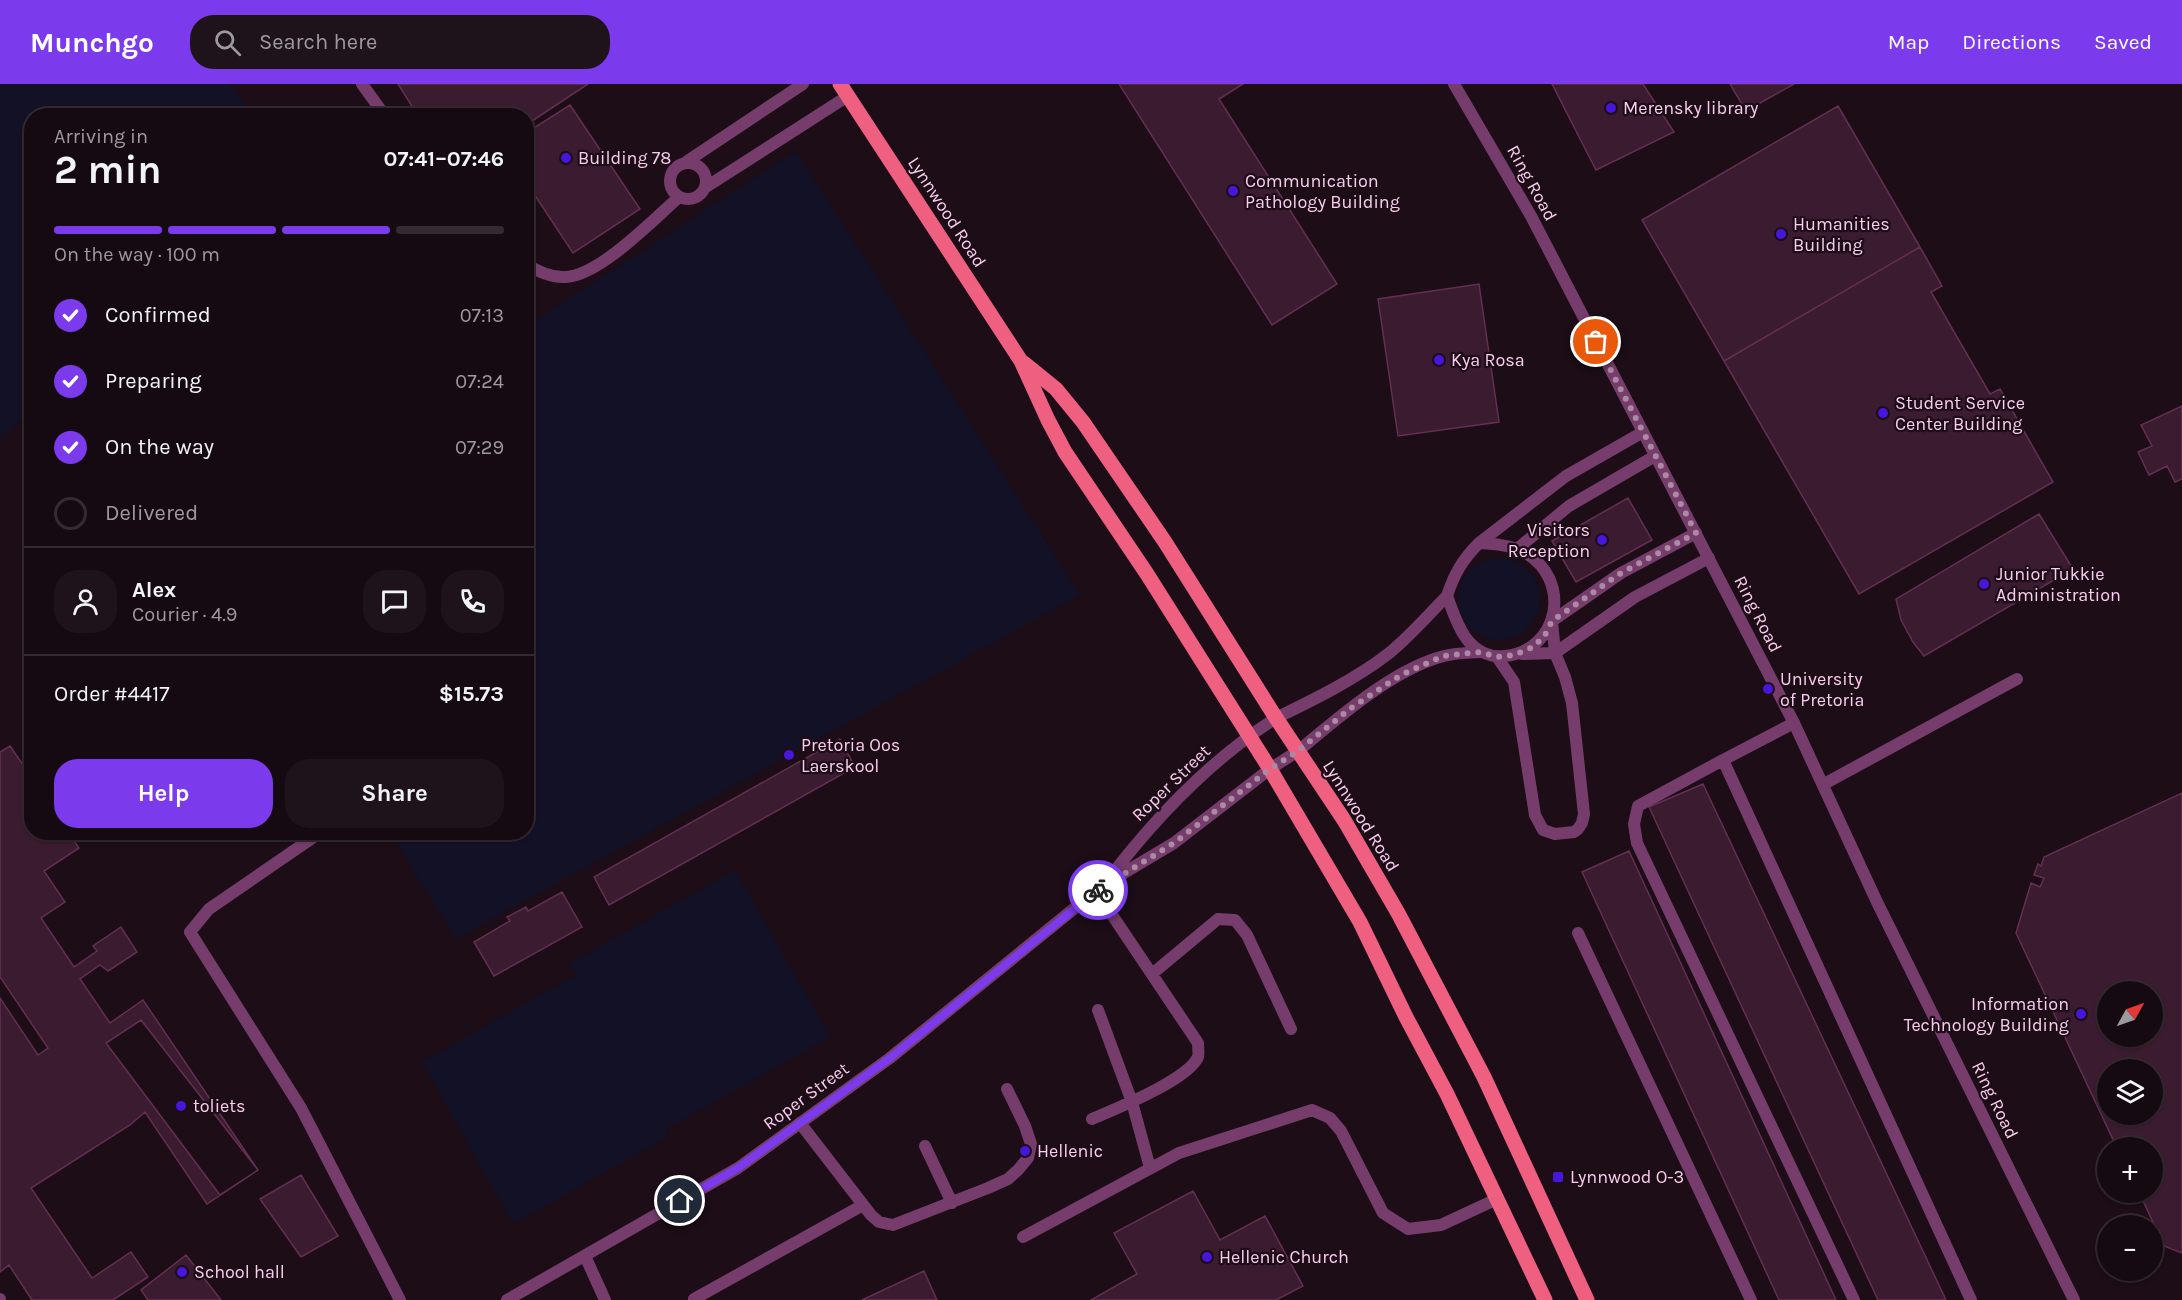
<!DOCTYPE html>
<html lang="en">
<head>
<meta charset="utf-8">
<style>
  body { margin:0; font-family:Karla,sans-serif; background:#1e131a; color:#f1f3f6; height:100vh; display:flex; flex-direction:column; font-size:22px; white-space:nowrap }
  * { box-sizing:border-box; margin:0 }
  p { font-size:20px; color:#9d9a9f }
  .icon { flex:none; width:33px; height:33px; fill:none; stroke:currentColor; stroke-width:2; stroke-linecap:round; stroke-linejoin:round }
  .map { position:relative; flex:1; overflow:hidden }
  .details { position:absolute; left:24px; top:24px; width:510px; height:732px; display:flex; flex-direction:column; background:#150a11; border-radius:24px; box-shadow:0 2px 4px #0004,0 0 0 2px #342b31 }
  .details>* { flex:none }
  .needle { width:39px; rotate:50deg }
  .fabs { position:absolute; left:2097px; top:897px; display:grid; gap:12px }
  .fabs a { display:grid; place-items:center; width:66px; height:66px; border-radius:50%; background:#150a11; box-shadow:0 2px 4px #0004,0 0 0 2px #342b31; font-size:30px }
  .pin { position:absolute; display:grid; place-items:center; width:51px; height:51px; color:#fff; margin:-26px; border:3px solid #fff; border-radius:50%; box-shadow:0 2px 6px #0007 }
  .courier { position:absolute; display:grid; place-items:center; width:60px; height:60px; margin:-30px; border:4px solid #7c3aed; border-radius:50%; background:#fff; color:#222; box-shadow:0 2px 8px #0007 }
  .head em { font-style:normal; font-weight:700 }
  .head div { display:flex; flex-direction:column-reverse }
  .head { display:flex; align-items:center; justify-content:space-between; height:102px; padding:0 30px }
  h1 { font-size:39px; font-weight:700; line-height:45px }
  .bar { display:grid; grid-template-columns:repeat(4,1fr); gap:9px 6px; align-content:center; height:72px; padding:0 30px }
  .bar i { height:8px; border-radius:4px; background:#342b31 }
  .bar .on { background:#7c3aed }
  .bar p { grid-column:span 4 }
  .line { display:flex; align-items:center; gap:15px; padding:0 30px; border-top:2px solid #342b31 }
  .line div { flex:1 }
  .round { display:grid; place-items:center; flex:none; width:63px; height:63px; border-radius:24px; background:#1e131a }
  ol { padding:0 30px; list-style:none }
  li { display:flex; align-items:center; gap:18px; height:66px }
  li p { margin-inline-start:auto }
  li .icon { padding:6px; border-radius:50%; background:#7c3aed; color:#fff; stroke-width:4 }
  li:last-child { color:#9d9a9f }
  li i { width:33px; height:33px; border:3px solid #342b31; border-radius:50% }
  .cta { display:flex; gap:12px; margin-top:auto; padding:12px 30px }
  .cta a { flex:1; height:69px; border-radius:24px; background:#7c3aed; color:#fff; font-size:24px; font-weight:700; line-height:69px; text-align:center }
  .cta a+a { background:#1e131a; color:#f1f3f6 }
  header { display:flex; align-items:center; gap:36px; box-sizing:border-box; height:84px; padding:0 30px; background:#7c3aed; color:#fff }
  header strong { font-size:28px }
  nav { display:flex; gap:33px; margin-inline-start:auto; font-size:21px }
  .search { width:420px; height:54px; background:#1e131a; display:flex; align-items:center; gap:15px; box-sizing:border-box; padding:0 21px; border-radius:24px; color:#9d9a9f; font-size:22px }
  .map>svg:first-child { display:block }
  .green { fill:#131125 }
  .building { fill:#3b1b30; stroke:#642f52; stroke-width:1.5; fill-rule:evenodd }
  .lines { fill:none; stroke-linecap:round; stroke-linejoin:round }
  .lane { stroke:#763d6c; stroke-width:12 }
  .street { stroke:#763d6c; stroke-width:12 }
  .primary { stroke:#ef5f80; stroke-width:15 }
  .done { stroke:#ac8aa3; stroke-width:6; stroke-dasharray:0 10.8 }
  .route { stroke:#7c3aed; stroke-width:8 }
  .poi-dot { fill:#4616dd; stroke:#1c0d17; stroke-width:2 }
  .labels { text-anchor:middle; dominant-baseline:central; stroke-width:4.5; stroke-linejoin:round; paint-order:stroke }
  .poi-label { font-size:18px; fill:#facdee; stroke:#1c0d17; text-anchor:start }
  .street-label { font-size:18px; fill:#facdee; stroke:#1c0d17 }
</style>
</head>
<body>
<header>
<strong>Munchgo</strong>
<div class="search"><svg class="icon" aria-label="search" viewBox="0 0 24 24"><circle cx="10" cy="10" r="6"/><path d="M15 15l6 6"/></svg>Search here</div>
<nav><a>Map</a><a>Directions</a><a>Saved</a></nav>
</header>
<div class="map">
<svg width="2182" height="1216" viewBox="0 0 2182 1216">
  <rect width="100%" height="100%" fill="#1c0d17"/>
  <path class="green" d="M 0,0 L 229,0 L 254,31 L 32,32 L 31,329 L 0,353 Z
    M 796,67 L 1080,511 L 456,855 L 390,749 L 526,748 L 527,242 Z
    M1458 515a41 41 0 1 1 82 0a41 41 0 1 1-82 0Z
    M 735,786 L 830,953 L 665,1046 L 668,1053 L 513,1140 L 422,978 L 576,891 L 569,880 Z"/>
  <path class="building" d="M 398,0 L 588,0 L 526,41 L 526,32 L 418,32 Z
    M 1119,0 L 1243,0 L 1219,15 L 1337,200 L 1272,241 Z
    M 1552,0 L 1643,0 L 1674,48 L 1596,86 Z
    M 1730,0 L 1794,0 L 1746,27 Z
    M 570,21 L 640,125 L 573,169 L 526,98 L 526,49 Z
    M 1838,22 L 1920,163 L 1724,277 L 1642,136 Z
    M 1920,163 L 1942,202 L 1931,208 L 1990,310 L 2000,305 L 2053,398 L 1859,510 L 1724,277 Z
    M 1479,200 L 1499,338 L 1398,352 L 1378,215 Z
    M 2182,322 L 2182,395 L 2175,398 L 2167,382 L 2149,391 L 2138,368 L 2152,362 L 2141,341 Z
    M 1628,414 L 1652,456 L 1576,498 L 1552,457 Z
    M 2039,430 L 2073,485 L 1924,572 L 1913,558 L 1901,536 L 1896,515 Z
    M 840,655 L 855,683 L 609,821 L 594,793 Z
    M 10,662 L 32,694 L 32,748 L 68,748 L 79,764 L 44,787 L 65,818 L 41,834 L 74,883 L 97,867 L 93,862 L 121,843 L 137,868 L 108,887 L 100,881 L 80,895 L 110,939 L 143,916 L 258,1086 L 207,1120 L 145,1028 L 130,1041 L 31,1104 L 92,1194 L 131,1168 L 148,1193 L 113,1216 L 32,1216 L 9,1181 L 0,1188 L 0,914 L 38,971 L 48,964 L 0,893 L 0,668 Z
    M 1703,700 L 1946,1216 L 1878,1216 L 1649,723 Z
    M 2182,709 L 2182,1169 L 2164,1162 L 2139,1108 L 2152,1108 L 2152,1064 L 2117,1064 L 2016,849 L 2031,799 L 2040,803 L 2044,794 L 2034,791 L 2038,780 L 2041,782 L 2044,773 ZM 2108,908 L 2152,908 L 2152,952 L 2108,952 ZM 2108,986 L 2152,986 L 2152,1030 L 2108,1030 Z
    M 1629,767 L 1836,1216 L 1779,1216 L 1582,788 Z
    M 562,808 L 582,843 L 494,892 L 474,858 L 510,837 L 507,833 L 526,823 L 528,827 Z
    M 141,936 L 258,1086 L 220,1111 L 106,959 Z
    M 301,1091 L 338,1152 L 301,1173 L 260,1115 Z
    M 1193,1107 L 1220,1156 L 1265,1132 L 1303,1202 L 1276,1216 L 1091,1216 L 1137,1190 L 1114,1149 Z
    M 186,1171 L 221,1216 L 148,1216 L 141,1206 Z
    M 924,1187 L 937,1216 L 862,1216 Z"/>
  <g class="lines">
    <path class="lane" d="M 362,0 L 385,32
      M 686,78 L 803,0
      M670 97a18 18 0 1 1 36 0a18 18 0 1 1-36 0Z
      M 706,103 L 848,12
      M 526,180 C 537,187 552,194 566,193 C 600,191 653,136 679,113
      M 1479,459 C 1494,460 1511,461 1524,468 C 1572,494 1561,566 1505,572 C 1490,574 1475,567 1466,554 C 1457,542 1452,525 1447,512 C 1454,490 1463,475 1479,459 Z
      M 1479,459 L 1566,392 L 1643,348
      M 1517,465 L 1569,422 L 1655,372
      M 1552,537 L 1621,489 L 1696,449
      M 1522,570 L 1555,569 L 1635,513 L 1709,474
      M 1497,573 L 1514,598 L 1535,731 L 1543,746 L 1555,750 L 1574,748 L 1578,745 L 1582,739 L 1584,730 L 1572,619 L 1565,593 L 1555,569 L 1552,537
      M 1276,634 C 1315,615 1354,596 1388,570 C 1409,553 1428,531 1447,512
      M 1794,639 L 1723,676 L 1971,1216
      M 1298,667 C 1338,634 1393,585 1444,572 C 1455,569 1468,569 1480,568
      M 1723,676 L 1638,722 L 1634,740 L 1637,759 L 1854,1216
      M 1824,700 L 2017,595
      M 321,748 L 209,825 L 190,848 L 301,1024 L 400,1216
      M 1578,849 L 1751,1216
      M 1152,890 L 1218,835 L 1235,836 L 1247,851 L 1291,945
      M 1098,926 L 1132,1018 L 1150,1084
      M 1092,1035 C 1115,1025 1188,996 1198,973 C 1199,970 1198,963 1198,959 L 1096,807
      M 800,1039 L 871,1131 L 879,1138 L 893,1141 L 988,1104 L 1008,1095 L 1018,1086 L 1028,1074 L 1031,1060 L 1025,1042 L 1007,1005
      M 925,1062 L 952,1119
      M 1023,1153 L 1179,1069 L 1312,1026 L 1330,1034 L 1341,1047 L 1383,1129 L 1408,1145 L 1441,1141 L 1497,1115
      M 0,1215 L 0,1216
      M 694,1215 L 863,1121"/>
    <path class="street" d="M 1454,0 L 1531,132 L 1794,639 L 1877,818 L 2074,1216
      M 1107,797 C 1154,735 1210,676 1276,634
      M 585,1172 L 605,1216
      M 507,1216 L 738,1084 L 890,974 L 1102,802 L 1174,759 L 1270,685 L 1298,667"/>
    <path class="primary" d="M 840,0 L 1021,277 L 1048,336 L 1065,368 L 1147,490 L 1270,685 L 1360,838 L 1406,933 L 1447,1010 L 1545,1216
      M 1024,279 L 1056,305 L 1083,338 L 1165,458 L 1276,634 L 1344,736 L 1398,829 L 1484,993 L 1587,1216"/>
  </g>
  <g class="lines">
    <path class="done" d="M 1098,806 L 1174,759 L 1270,685 L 1298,667 L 1351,624 L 1401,591 L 1443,572 L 1480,568 L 1497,573 L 1514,571 L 1531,564 L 1544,553 L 1552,537 L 1621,489 L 1696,449 L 1596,258"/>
    <path class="route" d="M 680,1117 L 738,1084 L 890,974 L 1098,806"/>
  </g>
  <g class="poi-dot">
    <circle cx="1611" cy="24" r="6"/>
    <circle cx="566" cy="74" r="6"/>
    <circle cx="1233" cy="107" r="6"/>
    <circle cx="1781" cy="150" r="6"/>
    <circle cx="1439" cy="276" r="6"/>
    <circle cx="1883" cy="329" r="6"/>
    <circle cx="1602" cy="456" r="6"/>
    <circle cx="1984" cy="500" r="6"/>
    <circle cx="1768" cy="605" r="6"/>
    <circle cx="789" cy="671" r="6"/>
    <circle cx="2081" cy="930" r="6"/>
    <circle cx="181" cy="1022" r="6"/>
    <circle cx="1025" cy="1067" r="6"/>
    <rect x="1552" y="1087" width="12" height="12" rx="3"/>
    <circle cx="1207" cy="1173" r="6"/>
    <circle cx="182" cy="1188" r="6"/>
  </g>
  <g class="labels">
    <g class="poi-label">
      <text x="1623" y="24">Merensky library</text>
      <text x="578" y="74">Building 78</text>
      <text x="1245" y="97">Communication<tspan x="1245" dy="21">Pathology Building</tspan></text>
      <text x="1793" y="140">Humanities<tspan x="1793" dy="21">Building</tspan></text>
      <text x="1451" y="276">Kya Rosa</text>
      <text x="1895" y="319">Student Service<tspan x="1895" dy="21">Center Building</tspan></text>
      <text x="1590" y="446" text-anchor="end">Visitors<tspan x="1590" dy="21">Reception</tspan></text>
      <text x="1996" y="490">Junior Tukkie<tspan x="1996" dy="21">Administration</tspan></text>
      <text x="1780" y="595">University<tspan x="1780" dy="21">of Pretoria</tspan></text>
      <text x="801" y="661">Pretoria Oos<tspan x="801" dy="21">Laerskool</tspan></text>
      <text x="2069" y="920" text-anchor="end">Information<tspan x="2069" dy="21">Technology Building</tspan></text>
      <text x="193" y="1022">toliets</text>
      <text x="1037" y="1067">Hellenic</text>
      <text x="1570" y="1093">Lynnwood O-3</text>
      <text x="1219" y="1173">Hellenic Church</text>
      <text x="194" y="1188">School hall</text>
    </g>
    <g class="street-label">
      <text transform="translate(1532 99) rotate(61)">Ring Road</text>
      <text transform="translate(947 128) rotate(57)">Lynnwood Road</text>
      <text transform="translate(1758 530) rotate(63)">Ring Road</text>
      <text transform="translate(1171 699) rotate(-44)">Roper Street</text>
      <text transform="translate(1361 732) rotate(58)">Lynnwood Road</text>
      <text transform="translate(806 1012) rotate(-36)">Roper Street</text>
      <text transform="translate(1995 1016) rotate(64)">Ring Road</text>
    </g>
  </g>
</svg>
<div class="fabs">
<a><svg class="needle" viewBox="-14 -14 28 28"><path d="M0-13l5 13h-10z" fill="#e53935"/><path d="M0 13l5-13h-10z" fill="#9d9a9f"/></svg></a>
<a><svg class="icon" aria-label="layers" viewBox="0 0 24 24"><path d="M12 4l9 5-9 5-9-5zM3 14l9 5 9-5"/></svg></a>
<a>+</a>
<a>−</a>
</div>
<div class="pin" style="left:1596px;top:258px;background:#ea580c"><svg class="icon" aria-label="bag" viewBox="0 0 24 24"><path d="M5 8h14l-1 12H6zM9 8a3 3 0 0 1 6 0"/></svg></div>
<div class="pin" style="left:680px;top:1117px;background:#1f2937"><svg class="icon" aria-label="home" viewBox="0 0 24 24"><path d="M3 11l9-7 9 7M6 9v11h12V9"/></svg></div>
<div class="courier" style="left:1098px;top:806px"><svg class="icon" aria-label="bike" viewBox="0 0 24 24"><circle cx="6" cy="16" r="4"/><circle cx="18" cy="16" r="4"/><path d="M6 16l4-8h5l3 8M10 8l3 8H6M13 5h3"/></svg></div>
<section class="details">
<div class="head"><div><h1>2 min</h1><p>Arriving in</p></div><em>07:41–07:46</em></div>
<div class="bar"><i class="on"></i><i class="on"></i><i class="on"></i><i></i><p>On the way · 100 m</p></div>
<ol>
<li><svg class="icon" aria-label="check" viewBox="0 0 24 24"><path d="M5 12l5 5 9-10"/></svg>Confirmed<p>07:13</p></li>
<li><svg class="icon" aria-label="check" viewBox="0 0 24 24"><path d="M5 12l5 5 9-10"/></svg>Preparing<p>07:24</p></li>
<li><svg class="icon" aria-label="check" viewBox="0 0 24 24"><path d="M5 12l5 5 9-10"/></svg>On the way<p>07:29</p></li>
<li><i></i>Delivered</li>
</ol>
<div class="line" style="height:108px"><a class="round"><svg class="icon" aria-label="person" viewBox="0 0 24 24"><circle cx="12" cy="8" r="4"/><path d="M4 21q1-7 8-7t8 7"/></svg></a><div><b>Alex</b><p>Courier · 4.9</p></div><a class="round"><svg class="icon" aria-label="chat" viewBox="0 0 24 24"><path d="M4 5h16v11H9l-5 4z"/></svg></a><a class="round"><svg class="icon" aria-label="phone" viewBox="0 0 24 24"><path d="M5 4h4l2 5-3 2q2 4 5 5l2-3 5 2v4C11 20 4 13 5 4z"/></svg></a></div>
<div class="line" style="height:78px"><div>Order #4417</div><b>$15.73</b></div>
<div class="cta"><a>Help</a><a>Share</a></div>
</section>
</div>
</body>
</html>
